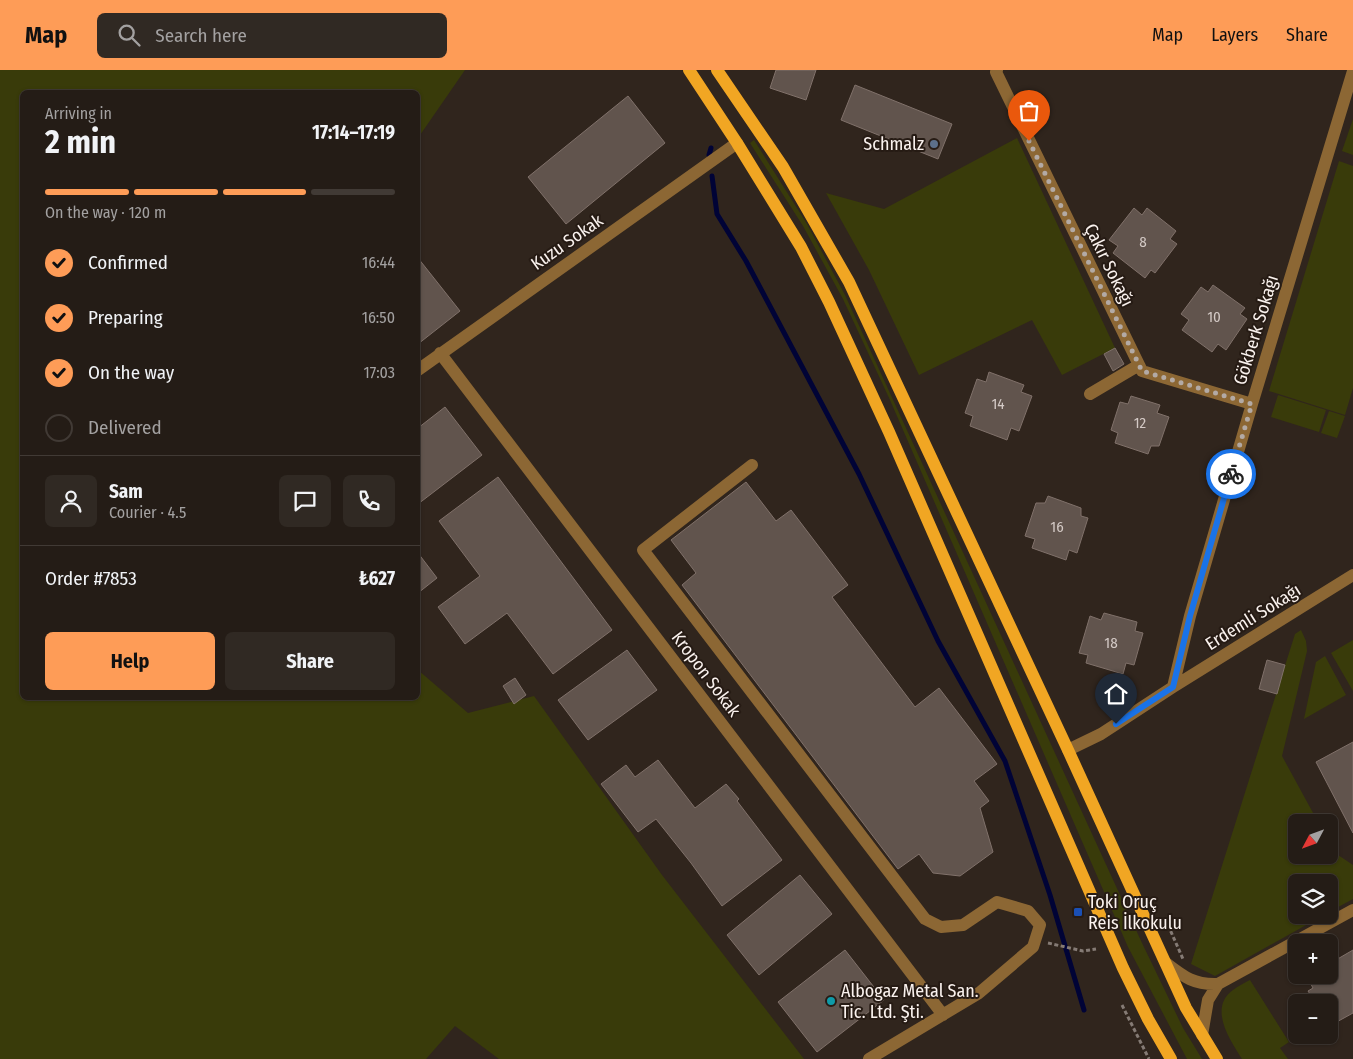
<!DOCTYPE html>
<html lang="en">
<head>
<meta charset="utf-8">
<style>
  body { margin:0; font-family:"Fira Sans Condensed",sans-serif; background:#302923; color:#f1f3f6; height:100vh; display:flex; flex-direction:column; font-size:19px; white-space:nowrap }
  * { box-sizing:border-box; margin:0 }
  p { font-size:16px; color:#a3a1a1 }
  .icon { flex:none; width:28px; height:28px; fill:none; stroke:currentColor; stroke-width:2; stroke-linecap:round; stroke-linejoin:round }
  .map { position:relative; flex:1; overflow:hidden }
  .details { position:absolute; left:20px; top:20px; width:400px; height:610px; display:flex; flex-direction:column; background:#241c16; border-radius:8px; box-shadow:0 1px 4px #0004,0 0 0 1px #413a35 }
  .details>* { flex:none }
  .needle { width:32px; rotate:229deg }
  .controls { position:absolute; left:1288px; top:744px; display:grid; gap:10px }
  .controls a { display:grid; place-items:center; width:50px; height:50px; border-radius:8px; background:#241c16; box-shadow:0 1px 4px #0004,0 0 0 1px #413a35; font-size:25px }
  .pin { position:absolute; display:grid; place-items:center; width:42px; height:42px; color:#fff; margin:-51px -21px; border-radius:50% 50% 50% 0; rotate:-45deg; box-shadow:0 0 5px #0007 }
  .pin .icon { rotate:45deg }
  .courier { position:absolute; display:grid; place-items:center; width:50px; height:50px; margin:-25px; border:4px solid #1a73e8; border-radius:50%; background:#fff; color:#222; box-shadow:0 1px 6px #0007 }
  .headline em { font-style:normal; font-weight:700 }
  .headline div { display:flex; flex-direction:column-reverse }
  .headline { display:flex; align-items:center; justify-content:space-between; height:85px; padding:0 25px }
  h1 { font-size:32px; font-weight:700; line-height:38px }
  .bar { display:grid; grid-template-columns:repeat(4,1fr); gap:8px 5px; align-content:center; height:60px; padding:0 25px }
  .bar i { height:6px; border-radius:4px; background:#413a35 }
  .bar .selected { background:#fe9c57 }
  .bar p { grid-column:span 4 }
  .line { display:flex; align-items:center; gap:12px; padding:0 25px; border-top:1px solid #413a35 }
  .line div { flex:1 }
  .round { display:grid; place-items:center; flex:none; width:52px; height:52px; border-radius:8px; background:#302923 }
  ol { padding:0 25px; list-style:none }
  li { display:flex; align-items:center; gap:15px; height:55px }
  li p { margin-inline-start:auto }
  li .icon { padding:5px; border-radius:50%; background:#fe9c57; color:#111; stroke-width:4 }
  li:last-child { color:#a3a1a1 }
  li i { width:28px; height:28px; border:2px solid #413a35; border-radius:50% }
  .primary-button { display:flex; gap:10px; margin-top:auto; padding:10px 25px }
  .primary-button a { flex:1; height:58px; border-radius:8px; background:#fe9c57; color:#111; font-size:20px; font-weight:700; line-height:58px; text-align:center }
  .primary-button a+a { background:#302923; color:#f1f3f6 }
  header { display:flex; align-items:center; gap:30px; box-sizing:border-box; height:70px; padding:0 25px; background:#fe9c57; color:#111 }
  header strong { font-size:24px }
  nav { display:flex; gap:28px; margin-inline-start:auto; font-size:18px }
  .search { width:350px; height:45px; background:#302923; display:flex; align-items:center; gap:12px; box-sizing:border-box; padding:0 18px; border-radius:8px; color:#a3a1a1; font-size:19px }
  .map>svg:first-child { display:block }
  .green { fill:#393b0a }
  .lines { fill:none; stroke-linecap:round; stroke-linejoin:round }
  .stream { stroke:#000336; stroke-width:5 }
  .building { fill:#61544d; stroke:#80716a }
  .path { stroke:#857b75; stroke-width:3; stroke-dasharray:4 2.5; stroke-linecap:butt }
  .minor { stroke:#8c6734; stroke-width:12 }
  .major { stroke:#f1a623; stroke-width:12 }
  .done { stroke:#b3aaa5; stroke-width:5; stroke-dasharray:0 9 }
  .route { stroke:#1a73e8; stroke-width:6 }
  .service-dot { fill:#5c6f8a; stroke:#261b14; stroke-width:2 }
  .transit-dot { fill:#1a4fb4; stroke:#261b14; stroke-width:2 }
  .culture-dot { fill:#0f9aa8; stroke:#261b14; stroke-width:2 }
  .labels { text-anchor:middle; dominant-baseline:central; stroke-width:4; stroke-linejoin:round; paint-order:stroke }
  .number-label { font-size:15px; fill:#d4cac6 }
  .poi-label { font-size:18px; fill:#faf2ee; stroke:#261b14; text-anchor:start }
  .street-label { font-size:18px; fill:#faf2ee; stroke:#261b14 }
</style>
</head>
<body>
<header>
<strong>Map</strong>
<div class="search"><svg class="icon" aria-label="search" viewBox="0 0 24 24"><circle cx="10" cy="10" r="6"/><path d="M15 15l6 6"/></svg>Search here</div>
<nav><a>Map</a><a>Layers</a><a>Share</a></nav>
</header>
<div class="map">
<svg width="1353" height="989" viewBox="0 0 1353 989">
  <rect width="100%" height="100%" fill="#30251d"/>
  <path class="green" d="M 0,0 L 465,0 L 418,68 L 418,22 L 22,22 L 22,628 L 418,628 L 418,600 L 468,643 L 534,626 L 662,805 L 804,989 L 499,989 L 455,956 L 426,989 L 0,989 Z
    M 1353,49 L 1353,85 L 1342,81 Z
    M 1017,68 L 1115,278 L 1062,305 L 1032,250 L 919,305 L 869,200 L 826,123 L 884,139 Z
    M 754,70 L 807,154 L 845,225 L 1142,873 L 1183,958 L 1202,989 L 1187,989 L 1128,877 L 890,330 L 843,229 L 803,156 L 750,73 Z
    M 1339,91 L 1353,96 L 1353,318 L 1345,345 L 1269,321 Z
    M 1278,325 L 1326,340 L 1319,362 L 1271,347 Z
    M 1329,341 L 1345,346 L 1337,368 L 1321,363 Z
    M 1301,560 L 1306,571 L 1307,581 L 1282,686 L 1318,752 L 1296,752 L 1296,785 L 1329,785 L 1329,771 L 1335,783 L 1353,795 L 1353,829 L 1329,842 L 1329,812 L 1296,812 L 1296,845 L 1324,845 L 1215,906 L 1191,894 L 1295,564 Z
    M 1353,570 L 1353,621 L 1331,583 Z
    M 1325,586 L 1346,625 L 1304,649 L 1316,592 Z
    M 1250,910 L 1289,972 L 1280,978 L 1288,989 L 1242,989 C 1230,970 1208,938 1233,920 C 1238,916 1244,913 1250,910 Z"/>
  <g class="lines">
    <path class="stream" d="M 709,85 L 711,78
      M 712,106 L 717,144 L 746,191 L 859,404 L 938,571 L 1005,691 L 1050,825 L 1084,940"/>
  </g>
  <path class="building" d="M 776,0 L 816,0 L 806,30 L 770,18 Z
    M 855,15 L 952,54 L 938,89 L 841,50 Z
    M 628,26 L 665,73 L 566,154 L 528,107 Z
    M 1134,138 L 1142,145 L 1147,138 L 1176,161 L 1170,169 L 1177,174 L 1155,203 L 1151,200 L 1145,208 L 1113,183 L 1118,176 L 1109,170 Z
    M 418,188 L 460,241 L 418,274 Z
    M 1213,215 L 1245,238 L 1240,244 L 1247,249 L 1226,280 L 1218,274 L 1212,282 L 1182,260 L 1189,250 L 1181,244 L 1201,217 L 1208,222 Z
    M 1115,278 L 1124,294 L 1113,301 L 1104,284 Z
    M 989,302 L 1024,315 L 1021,322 L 1032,326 L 1019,361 L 1011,358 L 1007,370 L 970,356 L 973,346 L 965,343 L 977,309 L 986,312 Z
    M 1131,326 L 1160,335 L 1157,343 L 1169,347 L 1159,376 L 1151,376 L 1148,384 L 1115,373 L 1118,363 L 1111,360 L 1120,332 L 1128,334 Z
    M 445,337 L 482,385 L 418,434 L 418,358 Z
    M 498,407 L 612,560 L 553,604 L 507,543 L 465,574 L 438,537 L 480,506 L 439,451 Z
    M 746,412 L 776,451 L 791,440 L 848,515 L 832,527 L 915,637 L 939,618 L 997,694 L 974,711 L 989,731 L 980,738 L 993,782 L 960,806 L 933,803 L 919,784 L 898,799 L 682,515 L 696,503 L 671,470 Z
    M 1048,426 L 1081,438 L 1081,446 L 1088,448 L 1077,483 L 1069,480 L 1066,490 L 1032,478 L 1035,469 L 1025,466 L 1036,433 L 1045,433 Z
    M 418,483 L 437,508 L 418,523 Z
    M 1104,543 L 1137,552 L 1135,561 L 1143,563 L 1134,595 L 1126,593 L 1123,604 L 1086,593 L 1088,585 L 1079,583 L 1090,546 L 1101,550 Z
    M 627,580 L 657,620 L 588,670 L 558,630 Z
    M 1267,590 L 1285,595 L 1277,624 L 1259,619 Z
    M 515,608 L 526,625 L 514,634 L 503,616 Z
    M 1353,672 L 1353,763 L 1316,692 Z
    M 658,690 L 695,738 L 726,714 L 739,729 L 737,731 L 782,790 L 722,836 L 691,793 L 656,749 L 638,762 L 601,714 L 626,695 L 635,707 Z
    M 800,805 L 832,844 L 759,905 L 727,865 Z
    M 845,880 L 884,930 L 817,982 L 778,932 Z
    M 1353,880 L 1353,943 L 1333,954 L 1329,947 L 1329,932 L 1315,932 L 1308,921 L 1313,918 L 1306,905 L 1329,905 L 1329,894 Z"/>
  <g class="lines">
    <path class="path" d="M 1162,857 L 1168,855 L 1183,889
      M 1048,873 L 1083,881 L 1096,879
      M 1122,935 L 1149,989"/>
    <path class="minor" d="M 997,0 L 996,2 L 1142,301 L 1252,334
      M 440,283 L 943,945
      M 418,300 L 737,73
      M 1090,324 L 1139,295
      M 752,395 L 643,480 L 925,849 L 941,857 L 963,855 L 997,832 L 1028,841 L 1040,855 L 1033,877 L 979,923 L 869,989
      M 1173,617 L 1190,546 L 1252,334 L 1353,1
      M 1068,680 L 1101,664 L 1173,617 L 1353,505
      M 1166,893 C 1184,907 1194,915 1218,914 L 1353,840
      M 1202,965 L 1208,930 L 1218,914"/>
    <path class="major" d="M 689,0 L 737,73 L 801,177 L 829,232 L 889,362 L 1123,898 L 1148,949 L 1171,989
      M 717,0 L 783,97 L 849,212 L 1068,680 L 1186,938 L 1217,989"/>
  </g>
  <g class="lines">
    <path class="done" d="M 1029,71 L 1142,301 L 1252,334 L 1231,404"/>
    <path class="route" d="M 1116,654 L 1173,617 L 1190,546 L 1231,404"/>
  </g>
  <circle class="service-dot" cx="934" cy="74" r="5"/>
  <rect class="transit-dot" x="1073" y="837" width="10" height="10" rx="2.5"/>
  <circle class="culture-dot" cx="831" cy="931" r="5"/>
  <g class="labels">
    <g class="number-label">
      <text x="1143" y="172">8</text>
      <text x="1214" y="247">10</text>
      <text x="998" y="334">14</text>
      <text x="1140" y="353">12</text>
      <text x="1057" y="457">16</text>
      <text x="1111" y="573">18</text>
    </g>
    <g class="poi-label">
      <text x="924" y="74" text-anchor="end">Schmalz</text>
      <text x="1088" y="832">Toki Oruç<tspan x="1088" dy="21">Reis İlkokulu</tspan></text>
      <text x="841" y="921">Albogaz Metal San.<tspan x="841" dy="21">Tic. Ltd. Şti.</tspan></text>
    </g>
    <g class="street-label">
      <text transform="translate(567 172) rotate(-35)">Kuzu Sokak</text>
      <text transform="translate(1109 195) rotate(64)">Çakır Sokağı</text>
      <text transform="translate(1256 260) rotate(-73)">Gökberk Sokağı</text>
      <text transform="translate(1253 547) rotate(-32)">Erdemli Sokağı</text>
      <text transform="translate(706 604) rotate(53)">Kropon Sokak</text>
    </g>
  </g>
</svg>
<div class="controls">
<a><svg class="needle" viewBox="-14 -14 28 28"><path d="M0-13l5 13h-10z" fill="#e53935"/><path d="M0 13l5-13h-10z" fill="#a3a1a1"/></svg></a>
<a><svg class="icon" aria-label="layers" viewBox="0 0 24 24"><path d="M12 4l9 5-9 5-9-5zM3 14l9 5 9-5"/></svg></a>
<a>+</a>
<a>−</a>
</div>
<div class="pin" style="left:1029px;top:71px;background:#ea580c"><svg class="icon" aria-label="bag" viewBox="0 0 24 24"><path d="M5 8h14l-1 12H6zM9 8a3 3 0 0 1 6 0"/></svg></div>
<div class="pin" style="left:1116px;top:654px;background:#1f2937"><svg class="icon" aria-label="home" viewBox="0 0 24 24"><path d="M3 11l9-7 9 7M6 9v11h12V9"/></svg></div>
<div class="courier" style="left:1231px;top:404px"><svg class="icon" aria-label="bike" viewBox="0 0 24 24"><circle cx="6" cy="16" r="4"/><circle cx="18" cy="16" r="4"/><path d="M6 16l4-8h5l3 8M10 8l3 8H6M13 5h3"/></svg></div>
<section class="details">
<div class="headline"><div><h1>2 min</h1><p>Arriving in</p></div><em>17:14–17:19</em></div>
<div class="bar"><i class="selected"></i><i class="selected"></i><i class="selected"></i><i></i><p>On the way · 120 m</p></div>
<ol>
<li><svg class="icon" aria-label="check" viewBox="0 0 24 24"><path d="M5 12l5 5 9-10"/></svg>Confirmed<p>16:44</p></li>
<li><svg class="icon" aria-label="check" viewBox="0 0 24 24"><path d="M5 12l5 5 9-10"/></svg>Preparing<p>16:50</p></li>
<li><svg class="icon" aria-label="check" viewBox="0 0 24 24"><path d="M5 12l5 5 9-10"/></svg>On the way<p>17:03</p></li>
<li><i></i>Delivered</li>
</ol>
<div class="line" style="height:90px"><a class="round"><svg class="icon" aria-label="person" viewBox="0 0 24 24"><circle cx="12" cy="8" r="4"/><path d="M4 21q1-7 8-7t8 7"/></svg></a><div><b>Sam</b><p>Courier · 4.5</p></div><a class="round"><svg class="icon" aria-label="chat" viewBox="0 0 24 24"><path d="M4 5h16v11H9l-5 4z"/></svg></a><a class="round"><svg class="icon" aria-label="phone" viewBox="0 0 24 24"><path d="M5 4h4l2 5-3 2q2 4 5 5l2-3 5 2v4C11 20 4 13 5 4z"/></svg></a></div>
<div class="line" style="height:65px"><div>Order #7853</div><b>₺627</b></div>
<div class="primary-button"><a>Help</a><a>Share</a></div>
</section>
</div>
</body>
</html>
